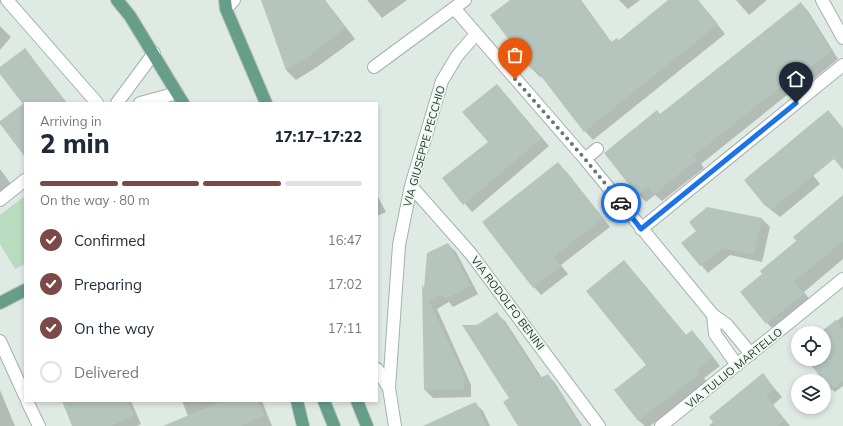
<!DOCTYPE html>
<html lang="en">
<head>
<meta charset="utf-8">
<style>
  body { margin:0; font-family:Mulish,sans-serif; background:#f2f2f3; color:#1f2937; height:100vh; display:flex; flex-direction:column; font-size:15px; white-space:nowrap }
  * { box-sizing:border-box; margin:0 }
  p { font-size:13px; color:#747a83 }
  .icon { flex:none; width:22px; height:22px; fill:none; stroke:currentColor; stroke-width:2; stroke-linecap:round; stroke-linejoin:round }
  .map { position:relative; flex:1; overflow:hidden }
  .drawer { position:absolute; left:24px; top:102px; width:354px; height:300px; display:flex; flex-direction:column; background:#fff; border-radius:0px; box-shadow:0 2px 6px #0003 }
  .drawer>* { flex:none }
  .tools { position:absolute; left:791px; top:326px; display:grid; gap:8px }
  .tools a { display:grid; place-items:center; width:40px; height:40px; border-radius:50%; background:#fff; box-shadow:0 2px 6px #0003; font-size:20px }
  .pin { position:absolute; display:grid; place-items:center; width:34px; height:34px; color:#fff; margin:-41px -17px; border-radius:50% 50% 50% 0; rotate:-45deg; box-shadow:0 0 4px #0007 }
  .pin .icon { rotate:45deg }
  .courier { position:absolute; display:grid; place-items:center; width:40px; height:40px; margin:-20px; border:3px solid #1a73e8; border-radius:50%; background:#fff; color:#222; box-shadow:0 1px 5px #0007 }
  .summary em { font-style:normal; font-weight:800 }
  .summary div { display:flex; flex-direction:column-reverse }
  .summary { display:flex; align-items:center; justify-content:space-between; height:68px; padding:0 16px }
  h1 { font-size:26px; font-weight:800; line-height:30px }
  .bar { display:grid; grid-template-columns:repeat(4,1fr); gap:6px 4px; align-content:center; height:48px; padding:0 16px }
  .bar i { height:5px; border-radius:3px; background:#e0e1e3 }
  .bar .on { background:#7b4948 }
  .bar p { grid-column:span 4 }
  ol { padding:0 16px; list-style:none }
  li { display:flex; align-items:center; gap:12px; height:44px }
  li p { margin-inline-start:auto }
  li .icon { padding:4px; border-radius:50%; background:#7b4948; color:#fff; stroke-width:4 }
  li:last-child { color:#747a83 }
  li i { width:22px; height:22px; border:2px solid #e0e1e3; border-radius:50% }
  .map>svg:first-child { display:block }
  .green { fill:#b9dbbf }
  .shadow { fill:#0003 }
  .building { fill:#b5c5bd }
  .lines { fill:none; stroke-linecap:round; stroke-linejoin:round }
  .minor-casing { stroke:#a3b2ab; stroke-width:14 }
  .major-casing { stroke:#bcc4c1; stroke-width:14 }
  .minor { stroke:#fff; stroke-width:12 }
  .major { stroke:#669e8a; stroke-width:12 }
  .done { stroke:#647870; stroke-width:4; stroke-dasharray:0 7.2 }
  .route { stroke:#1a73e8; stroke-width:5 }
  .labels { text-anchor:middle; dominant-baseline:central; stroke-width:3.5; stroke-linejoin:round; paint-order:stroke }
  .street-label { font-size:11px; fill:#213a31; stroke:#f0f7f3 }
</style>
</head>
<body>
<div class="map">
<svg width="843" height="426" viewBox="0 0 843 426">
  <rect width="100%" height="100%" fill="#e0eae4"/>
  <path class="green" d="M 25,196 L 25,264 L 15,269 L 0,244 L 0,215 Z"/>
  <path class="shadow" d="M 262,0 L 325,0 L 355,39 L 317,67 L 296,80 L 286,70 Z
    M 367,0 L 407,0 L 382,18 Z
    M 511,0 L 581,0 L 612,43 L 619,41 L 670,0 L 698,0 L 725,34 L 593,140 L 585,131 L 542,76 L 540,77 L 532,69 L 491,15 Z
    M 619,0 L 640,0 L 628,9 Z
    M 736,0 L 767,0 L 749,15 Z
    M 801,3 L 808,11 L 838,59 L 805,86 L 802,83 L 701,164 L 704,168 L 662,201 L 655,195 L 646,202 L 638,194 L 660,115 Z
    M 0,26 L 11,37 L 0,50 Z
    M 25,50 L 32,58 L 67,103 L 25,103 L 25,154 L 24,104 L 0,72 L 0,68 Z
    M 497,85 L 549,146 L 472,212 L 444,179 L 489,143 Z
    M 796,154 L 820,184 L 780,217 L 766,206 L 745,181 Z
    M 558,164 L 566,171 L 610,227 L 561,265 L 568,274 L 541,295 L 534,287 Z
    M 0,169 L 16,191 L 0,203 Z
    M 377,195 L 386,212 L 377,216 Z
    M 708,208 L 762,219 L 770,227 L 762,262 L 730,255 L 708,273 L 701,265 L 697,231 Z
    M 843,211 L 843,259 L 804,292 L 813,304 L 777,333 L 767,323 L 742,292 Z
    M 448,244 L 456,252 L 478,294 L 453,307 L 449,302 L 437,309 L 471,385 L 471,397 L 433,398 L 425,390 L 424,289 Z
    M 624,261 L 687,336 L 692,332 L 700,340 L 720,366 L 704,378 L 707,382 L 650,426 L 645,426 L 639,421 L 616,390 L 648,365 Z
    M 497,314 L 505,321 L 542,378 L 548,375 L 555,383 L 582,426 L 519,426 L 510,398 L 478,326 Z
    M 843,316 L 843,386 L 835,392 L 827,385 L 808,359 L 824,359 L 824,333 L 821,333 Z
    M 763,375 L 782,397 L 773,405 L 790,426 L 709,426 Z
    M 0,390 L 15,426 L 0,426 Z
    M 63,401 L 131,401 L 141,424 L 137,426 L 73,426 Z
    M 182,401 L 262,401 L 272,426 L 192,426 Z
    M 475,403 L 483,411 L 490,426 L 435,426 Z"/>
  <path class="building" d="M 261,0 L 324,0 L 345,28 L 307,58 L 286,70 Z
    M 510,0 L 580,0 L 611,42 L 617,38 L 619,40 L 668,0 L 698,0 L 718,24 L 584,132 L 534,67 L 531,69 L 490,15 Z
    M 801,2 L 831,51 L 796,79 L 794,76 L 694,156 L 697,160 L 654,194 L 648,187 L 637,195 L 604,153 L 657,110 L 660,114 Z
    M 25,48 L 66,103 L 25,103 L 25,157 L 0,124 L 0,121 L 24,103 L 22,103 L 0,74 L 0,67 Z
    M 497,84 L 542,138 L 463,205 L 442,178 L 488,142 L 462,112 Z
    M 828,110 L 843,128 L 843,170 L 834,159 L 771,210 L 766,204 L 765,206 L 744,180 Z
    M 558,162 L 603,218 L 554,257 L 561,266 L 533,288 L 482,222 Z
    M 843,195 L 843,241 L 794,282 L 804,294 L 766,324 L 740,292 L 762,274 L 760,271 L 796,241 L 793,237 Z
    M 707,207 L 762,218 L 754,255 L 722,248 L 700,266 L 681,243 L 696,231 L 689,222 Z
    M 448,243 L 471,286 L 445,299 L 441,294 L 429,301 L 464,376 L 464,390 L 424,390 L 422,284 L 424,288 L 427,253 Z
    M 624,260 L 686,335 L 692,330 L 713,357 L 697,370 L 700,374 L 638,421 L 614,390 L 646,365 L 586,291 Z
    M 497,312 L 540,378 L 548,374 L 580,426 L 518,426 L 503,402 L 509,398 L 503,389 L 504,389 L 503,389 L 462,325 L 477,325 Z
    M 836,320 L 843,329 L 843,381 L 831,390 L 806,359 L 824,359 L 824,333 L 819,333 Z
    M 763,373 L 775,389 L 766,396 L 785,420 L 777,426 L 716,426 L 709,417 Z
    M 62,401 L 127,401 L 134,416 L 110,426 L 72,426 Z
    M 222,401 L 258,401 L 264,416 L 240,426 L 163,426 Z
    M 476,402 L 486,426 L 423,426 L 464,407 Z"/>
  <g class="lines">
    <defs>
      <path id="minor" d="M 7,0 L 97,103
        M 822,0 L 843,38
        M 454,8 L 585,159 L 713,315 L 727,325 L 751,354
        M 226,9 L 234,0
        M 374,67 L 465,0
        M 117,103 L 154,53
        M 140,103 L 177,93
        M 585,159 L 597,149
        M 411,186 L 471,254 L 599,426
        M 0,200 L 25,180
        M 641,229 L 843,65
        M 713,315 L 715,334 L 737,365
        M 0,341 L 25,396
        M 377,369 L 389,388
        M 27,401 L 39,426
        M 395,426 L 389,388 L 399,245 L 411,186 L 442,81 L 457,56 L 476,34
        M 661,426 L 843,279"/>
      <path id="major" d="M 117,0 L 130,16 L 183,103
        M 225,0 L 226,9 L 266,103
        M 0,303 L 25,290
        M 297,401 L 303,426
        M 324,401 L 334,426
        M 357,401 L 367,426"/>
    </defs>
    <use href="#minor" class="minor-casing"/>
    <use href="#major" class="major-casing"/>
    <use href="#minor" class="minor"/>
    <use href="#major" class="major"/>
  </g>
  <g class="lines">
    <path class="done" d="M 515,79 L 585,159 L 621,203"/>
    <path class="route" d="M 621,203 L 641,229 L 796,103"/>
  </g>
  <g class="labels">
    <g class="street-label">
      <text transform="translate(424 146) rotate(-74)">VIA GIUSEPPE PECCHIO</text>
      <text transform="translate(508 303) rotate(53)">VIA RODOLFO BENINI</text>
      <text transform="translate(734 368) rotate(-39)">VIA TULLIO MARTELLO</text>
    </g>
  </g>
</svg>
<div class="tools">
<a><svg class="icon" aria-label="locate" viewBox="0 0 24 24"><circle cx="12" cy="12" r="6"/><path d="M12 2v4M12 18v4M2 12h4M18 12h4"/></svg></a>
<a><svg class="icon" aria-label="layers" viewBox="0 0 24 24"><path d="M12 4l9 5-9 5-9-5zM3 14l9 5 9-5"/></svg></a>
</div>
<div class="pin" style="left:515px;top:79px;background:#ea580c"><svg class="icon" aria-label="bag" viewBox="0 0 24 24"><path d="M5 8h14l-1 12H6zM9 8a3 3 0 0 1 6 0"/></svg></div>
<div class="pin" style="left:796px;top:103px;background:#1f2937"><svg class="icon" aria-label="home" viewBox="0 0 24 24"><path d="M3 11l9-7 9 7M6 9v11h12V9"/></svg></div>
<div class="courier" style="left:621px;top:203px"><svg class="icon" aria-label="car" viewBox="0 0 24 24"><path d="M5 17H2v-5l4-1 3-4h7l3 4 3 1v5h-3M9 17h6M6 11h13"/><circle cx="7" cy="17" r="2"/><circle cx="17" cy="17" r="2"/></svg></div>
<section class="drawer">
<div class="summary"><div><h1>2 min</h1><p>Arriving in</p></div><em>17:17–17:22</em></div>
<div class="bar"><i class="on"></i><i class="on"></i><i class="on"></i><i></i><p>On the way · 80 m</p></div>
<ol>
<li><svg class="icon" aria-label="check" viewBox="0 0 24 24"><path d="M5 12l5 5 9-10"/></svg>Confirmed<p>16:47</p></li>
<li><svg class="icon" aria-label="check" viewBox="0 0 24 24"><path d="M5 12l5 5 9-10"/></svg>Preparing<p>17:02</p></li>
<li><svg class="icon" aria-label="check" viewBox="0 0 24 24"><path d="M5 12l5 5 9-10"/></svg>On the way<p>17:11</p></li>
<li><i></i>Delivered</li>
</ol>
</section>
</div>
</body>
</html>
